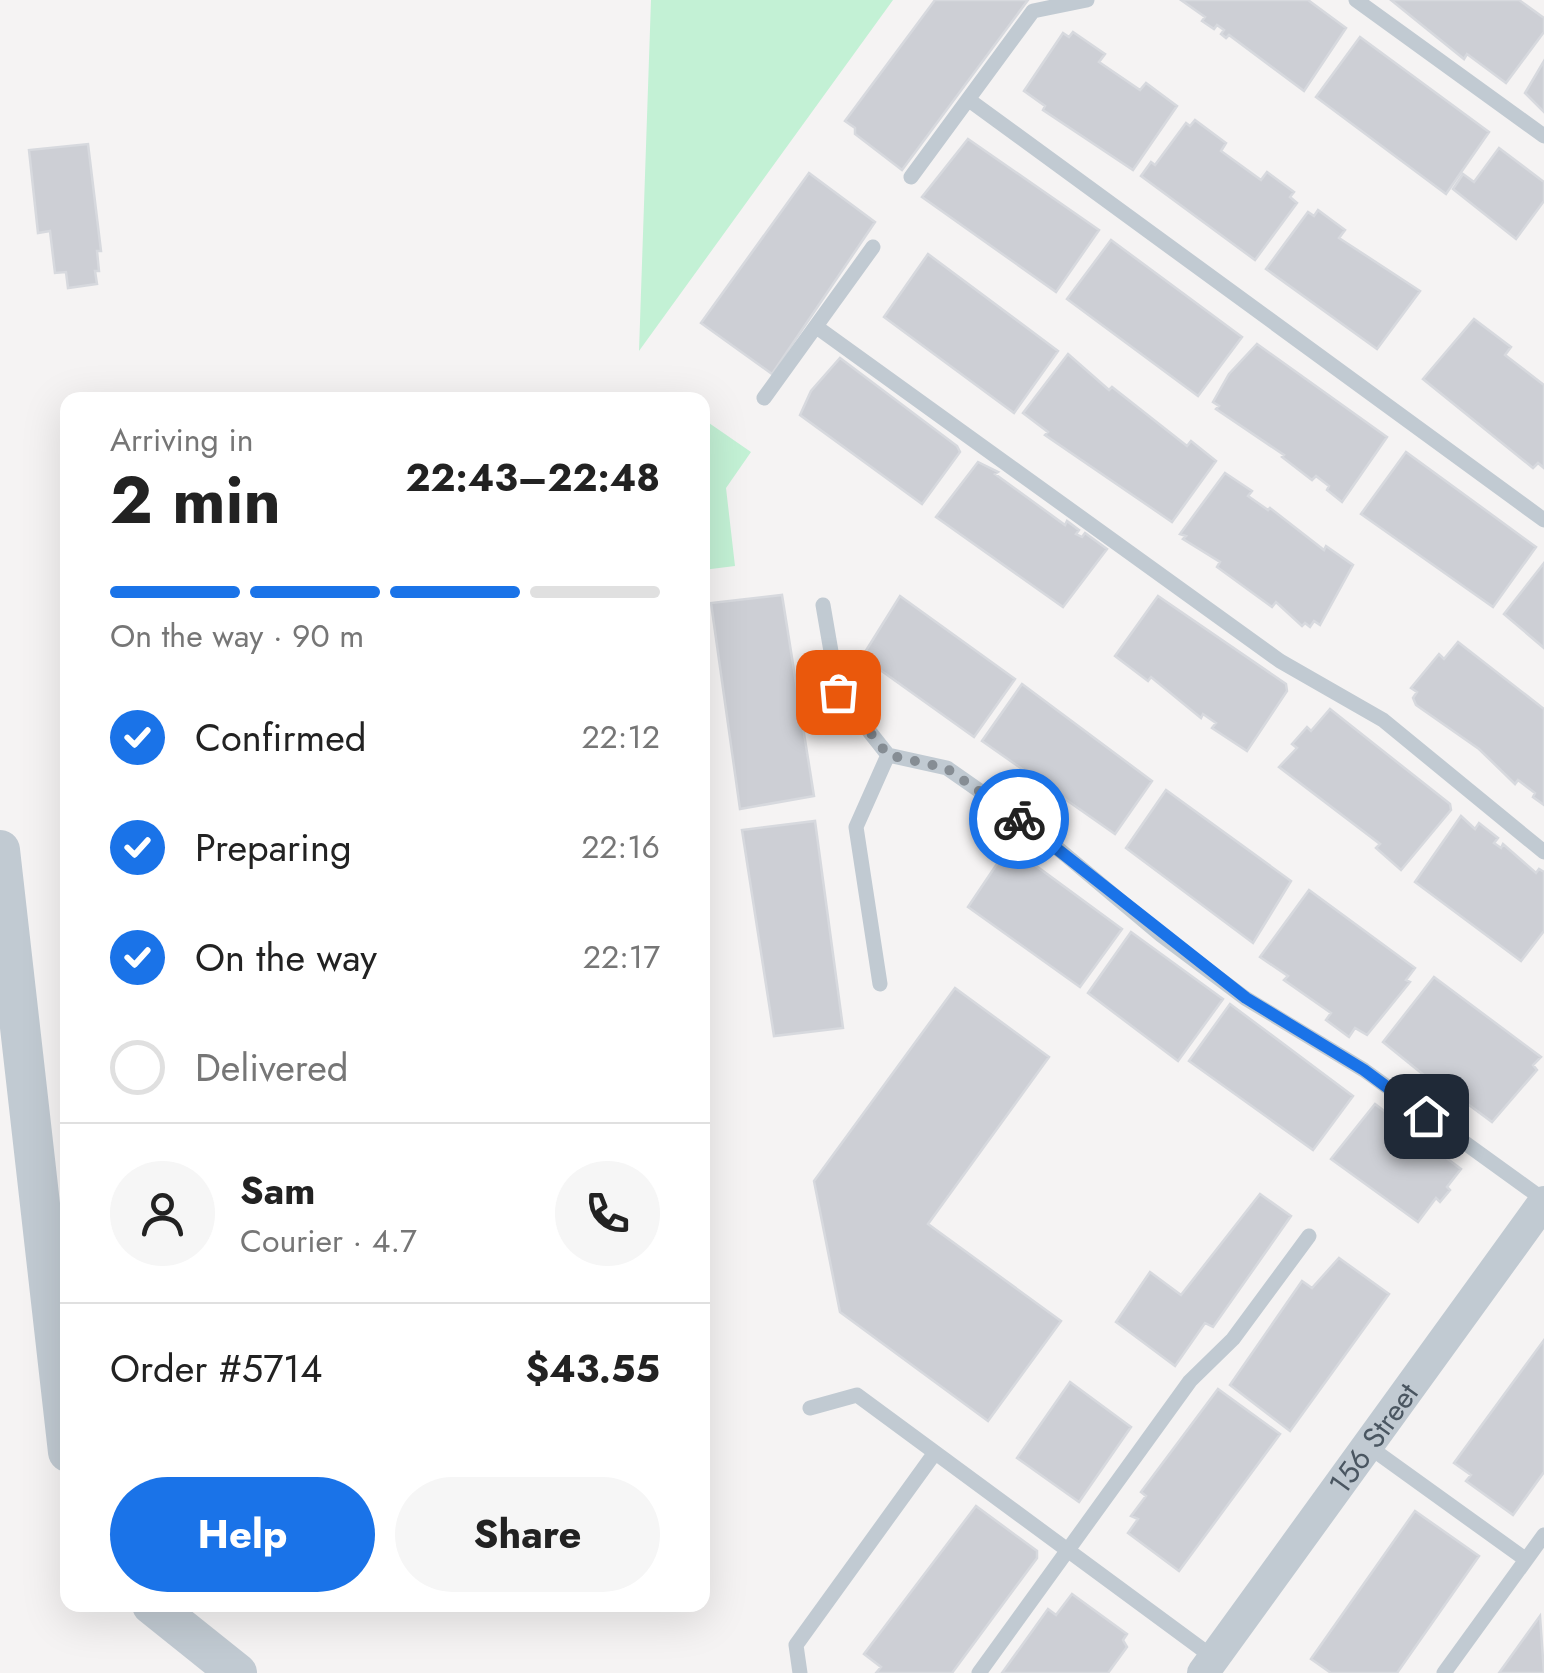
<!DOCTYPE html>
<html lang="en">
<head>
<meta charset="utf-8">
<style>
  body { margin:0; font-family:Jost,sans-serif; background:#f6f6f6; color:#222; height:100vh; display:flex; flex-direction:column; font-size:38px; white-space:nowrap }
  * { box-sizing:border-box; margin:0 }
  p { font-size:32px; color:#767676 }
  .icon { flex:none; width:55px; height:55px; fill:none; stroke:currentColor; stroke-width:2; stroke-linecap:round; stroke-linejoin:round }
  .map { position:relative; flex:1; overflow:hidden }
  .side { position:absolute; left:60px; top:392px; width:650px; height:1220px; display:flex; flex-direction:column; background:#fff; border-radius:20px; box-shadow:0 10px 40px #0002 }
  .side>* { flex:none }
  .pin { position:absolute; display:grid; place-items:center; width:85px; height:85px; color:#fff; margin:-42px; border-radius:20px; box-shadow:0 5px 15px #0006 }
  .courier { position:absolute; display:grid; place-items:center; width:100px; height:100px; margin:-50px; border:8px solid #1a73e8; border-radius:50%; background:#fff; color:#222; box-shadow:0 2px 12px #0007 }
  .summary em { font-style:normal; font-weight:700 }
  .summary div { display:flex; flex-direction:column-reverse }
  .summary { display:flex; align-items:center; justify-content:space-between; height:170px; padding:0 50px }
  h1 { font-size:65px; font-weight:700; line-height:75px }
  .bar { display:grid; grid-template-columns:repeat(4,1fr); gap:15px 10px; align-content:center; height:120px; padding:0 50px }
  .bar i { height:12px; border-radius:8px; background:#e0e0e0 }
  .bar .on { background:#1a73e8 }
  .bar p { grid-column:span 4 }
  .line { display:flex; align-items:center; gap:25px; padding:0 50px; border-top:2px solid #e0e0e0 }
  .line div { flex:1 }
  .round { display:grid; place-items:center; flex:none; width:105px; height:105px; border-radius:52px; background:#f6f6f6 }
  ol { padding:0 50px; list-style:none }
  li { display:flex; align-items:center; gap:30px; height:110px }
  li p { margin-inline-start:auto }
  li .icon { padding:10px; border-radius:50%; background:#1a73e8; color:#fff; stroke-width:4 }
  li:last-child { color:#767676 }
  li i { width:55px; height:55px; border:5px solid #e0e0e0; border-radius:50% }
  .action { display:flex; gap:20px; margin-top:auto; padding:20px 50px }
  .action a { flex:1; height:115px; border-radius:60px; background:#1a73e8; color:#fff; font-size:40px; font-weight:700; line-height:115px; text-align:center }
  .action a+a { background:#f6f6f6; color:#222 }
  .map>svg:first-child { display:block }
  .green { fill:#c3f1d5 }
  .building { fill:#cdcfd5; stroke:#d7d9de; stroke-width:2.5 }
  .lines { fill:none; stroke-linecap:round; stroke-linejoin:round }
  .service { stroke:#c1cad2; stroke-width:15 }
  .minor { stroke:#c1cad2; stroke-width:32 }
  .tertiary { stroke:#c1cad2; stroke-width:40 }
  .done { stroke:#868d94; stroke-width:10; stroke-dasharray:0 18 }
  .route { stroke:#1a73e8; stroke-width:12 }
  .labels { text-anchor:middle; dominant-baseline:central; stroke-width:10; stroke-linejoin:round; paint-order:stroke }
  .street-label { font-size:30px; fill:#4a5661; stroke:#fff }
</style>
</head>
<body>
<div class="map">
<svg width="1544" height="1673" viewBox="0 0 1544 1673">
  <rect width="100%" height="100%" fill="#f5f3f3"/>
  <path class="green" d="M 651,0 L 893,0 L 639,351 Z
    M 709,423 L 751,452 L 726,488 L 735,566 L 703,570 L 702,424 Z"/>
  <path class="building" d="M 935,0 L 1028,0 L 902,170 L 855,134 L 855,128 L 845,121 Z
    M 1181,0 L 1308,0 L 1346,28 L 1304,91 L 1229,35 L 1226,38 L 1221,34 L 1224,30 L 1217,25 L 1214,29 L 1202,21 L 1205,17 Z
    M 1391,0 L 1519,0 L 1544,18 L 1544,32 L 1506,83 L 1467,54 L 1464,59 Z
    M 1073,32 L 1105,54 L 1099,62 L 1140,90 L 1146,83 L 1177,106 L 1133,170 L 1043,110 L 1045,106 L 1024,91 L 1063,33 L 1069,37 Z
    M 1360,37 L 1489,132 L 1446,194 L 1316,97 Z
    M 1544,61 L 1544,112 L 1525,93 Z
    M 1195,120 L 1226,143 L 1221,151 L 1261,180 L 1267,172 L 1294,192 L 1290,197 L 1297,203 L 1255,260 L 1141,176 L 1151,162 L 1155,165 L 1186,123 L 1190,126 Z
    M 968,139 L 1099,230 L 1056,292 L 922,197 Z
    M 88,144 L 101,251 L 97,251 L 99,271 L 95,271 L 97,284 L 68,288 L 66,272 L 55,273 L 50,231 L 38,233 L 29,150 Z
    M 1499,148 L 1544,182 L 1544,201 L 1516,239 L 1453,189 L 1463,174 L 1474,182 Z
    M 809,173 L 875,222 L 772,374 L 701,323 Z
    M 1318,210 L 1345,230 L 1339,238 L 1420,291 L 1377,349 L 1266,269 L 1308,212 L 1314,216 Z
    M 1111,240 L 1242,337 L 1198,396 L 1067,299 Z
    M 928,254 L 1058,351 L 1014,413 L 884,317 Z
    M 1474,319 L 1511,347 L 1505,355 L 1544,385 L 1544,468 L 1538,463 L 1533,468 L 1423,379 Z
    M 1257,344 L 1387,437 L 1342,502 L 1327,490 L 1329,486 L 1316,476 L 1312,480 L 1282,457 L 1284,455 L 1216,409 L 1219,406 L 1213,402 L 1229,374 Z
    M 1068,354 L 1109,390 L 1112,387 L 1187,446 L 1191,441 L 1216,461 L 1172,522 L 1045,435 L 1048,432 L 1023,413 Z
    M 840,358 L 957,446 L 960,452 L 922,504 L 800,415 L 811,391 Z
    M 1406,452 L 1536,547 L 1493,607 L 1361,514 Z
    M 978,462 L 998,472 L 995,474 L 1065,525 L 1067,521 L 1079,530 L 1076,534 L 1082,537 L 1085,533 L 1107,549 L 1063,607 L 936,517 Z
    M 1225,473 L 1252,491 L 1248,496 L 1268,510 L 1270,508 L 1324,550 L 1326,546 L 1353,565 L 1320,625 L 1314,621 L 1310,627 L 1305,623 L 1302,626 L 1276,602 L 1272,607 L 1217,567 L 1220,562 L 1183,539 L 1186,536 L 1180,534 Z
    M 1544,563 L 1544,648 L 1504,614 Z
    M 782,595 L 814,796 L 740,809 L 711,603 Z
    M 900,596 L 1015,679 L 974,737 L 862,657 Z
    M 1158,596 L 1286,684 L 1287,691 L 1247,751 L 1212,728 L 1216,723 L 1203,714 L 1201,718 L 1151,677 L 1148,681 L 1115,656 Z
    M 1458,642 L 1544,709 L 1544,805 L 1533,797 L 1535,793 L 1518,780 L 1515,784 L 1479,749 L 1416,705 L 1413,698 L 1417,692 L 1411,688 L 1439,654 L 1444,659 Z
    M 1022,684 L 1152,781 L 1115,834 L 982,741 Z
    M 1330,709 L 1450,804 L 1451,810 L 1401,870 L 1376,848 L 1380,844 L 1279,767 L 1297,748 L 1292,744 L 1307,727 L 1311,731 Z
    M 1166,790 L 1291,881 L 1253,943 L 1126,848 Z
    M 1461,816 L 1475,829 L 1479,823 L 1498,838 L 1494,843 L 1501,848 L 1503,844 L 1536,873 L 1539,869 L 1544,872 L 1544,931 L 1521,961 L 1415,882 Z
    M 815,821 L 843,1028 L 774,1036 L 742,830 Z
    M 1009,846 L 1122,929 L 1080,987 L 968,907 Z
    M 1309,890 L 1415,968 L 1406,980 L 1410,982 L 1367,1035 L 1355,1028 L 1349,1037 L 1326,1020 L 1331,1013 L 1284,980 L 1288,976 L 1260,957 Z
    M 1131,932 L 1223,999 L 1178,1061 L 1088,993 Z
    M 1434,977 L 1541,1057 L 1533,1065 L 1537,1070 L 1492,1122 L 1465,1102 L 1462,1106 L 1383,1042 Z
    M 955,988 L 1049,1057 L 928,1224 L 1061,1321 L 988,1421 L 840,1312 L 814,1181 Z
    M 1230,1004 L 1353,1096 L 1313,1150 L 1189,1061 Z
    M 1375,1104 L 1461,1169 L 1447,1187 L 1450,1190 L 1440,1202 L 1436,1198 L 1418,1222 L 1331,1159 Z
    M 1260,1194 L 1291,1216 L 1213,1327 L 1205,1323 L 1175,1366 L 1116,1322 L 1150,1272 L 1181,1295 Z
    M 1339,1258 L 1389,1294 L 1290,1431 L 1230,1385 L 1302,1281 L 1312,1288 Z
    M 1544,1340 L 1544,1472 L 1513,1515 L 1466,1481 L 1471,1475 L 1454,1463 Z
    M 1070,1382 L 1131,1427 L 1079,1502 L 1017,1458 Z
    M 1218,1389 L 1280,1434 L 1179,1571 L 1128,1533 L 1138,1519 L 1131,1516 L 1146,1496 L 1141,1492 Z
    M 976,1506 L 1037,1551 L 1037,1558 L 952,1673 L 876,1673 L 881,1667 L 864,1654 Z
    M 1415,1511 L 1479,1556 L 1397,1673 L 1331,1673 L 1311,1659 Z
    M 1072,1594 L 1127,1634 L 1123,1640 L 1127,1647 L 1108,1673 L 1002,1673 L 1048,1609 L 1056,1615 Z
    M 1540,1616 L 1544,1673 L 1499,1673 Z"/>
  <g class="lines">
    <path class="service" d="M 1356,0 L 1544,136
      M 969,100 L 1544,520
      M 911,177 L 1033,11 L 1087,0
      M 818,328 L 1280,661 L 1383,720 L 1544,852
      M 764,398 L 873,247
      M 823,605 L 838,692 L 888,755 L 947,768 L 1037,831 L 1161,935 L 1245,998 L 1364,1070 L 1544,1200
      M 880,984 L 856,827 L 888,755
      M 810,1408 L 857,1395 L 1214,1658
      M 1368,1446 L 1525,1559
      M 800,1673 L 796,1645 L 934,1454
      M 979,1673 L 1190,1381 L 1233,1339 L 1309,1236
      M 1444,1673 L 1544,1535"/>
    <path class="minor" id="s1" d="M 1203,1673 L 1544,1202"/>
    <path class="tertiary" d="M 0,850 L 68,1452
      M 152,1605 L 237,1673"/>
  </g>
  <g class="lines">
    <path class="done" d="M 838,692 L 888,755 L 946,768 L 1019,819"/>
    <path class="route" d="M 1019,819 L 1246,998 L 1364,1070 L 1426,1116"/>
  </g>
  <g class="labels">
    <g class="street-label">
      <text stroke="none"><textPath href="#s1" startOffset="290">156 Street</textPath></text>
    </g>
  </g>
</svg>
<div class="pin" style="left:838px;top:692px;background:#ea580c"><svg class="icon" aria-label="bag" viewBox="0 0 24 24"><path d="M5 8h14l-1 12H6zM9 8a3 3 0 0 1 6 0"/></svg></div>
<div class="pin" style="left:1426px;top:1116px;background:#1f2937"><svg class="icon" aria-label="home" viewBox="0 0 24 24"><path d="M3 11l9-7 9 7M6 9v11h12V9"/></svg></div>
<div class="courier" style="left:1019px;top:819px"><svg class="icon" aria-label="bike" viewBox="0 0 24 24"><circle cx="6" cy="16" r="4"/><circle cx="18" cy="16" r="4"/><path d="M6 16l4-8h5l3 8M10 8l3 8H6M13 5h3"/></svg></div>
<section class="side">
<div class="summary"><div><h1>2 min</h1><p>Arriving in</p></div><em>22:43–22:48</em></div>
<div class="bar"><i class="on"></i><i class="on"></i><i class="on"></i><i></i><p>On the way · 90 m</p></div>
<ol>
<li><svg class="icon" aria-label="check" viewBox="0 0 24 24"><path d="M5 12l5 5 9-10"/></svg>Confirmed<p>22:12</p></li>
<li><svg class="icon" aria-label="check" viewBox="0 0 24 24"><path d="M5 12l5 5 9-10"/></svg>Preparing<p>22:16</p></li>
<li><svg class="icon" aria-label="check" viewBox="0 0 24 24"><path d="M5 12l5 5 9-10"/></svg>On the way<p>22:17</p></li>
<li><i></i>Delivered</li>
</ol>
<div class="line" style="height:180px"><a class="round"><svg class="icon" aria-label="person" viewBox="0 0 24 24"><circle cx="12" cy="8" r="4"/><path d="M4 21q1-7 8-7t8 7"/></svg></a><div><b>Sam</b><p>Courier · 4.7</p></div><a class="round"><svg class="icon" aria-label="phone" viewBox="0 0 24 24"><path d="M5 4h4l2 5-3 2q2 4 5 5l2-3 5 2v4C11 20 4 13 5 4z"/></svg></a></div>
<div class="line" style="height:130px"><div>Order #5714</div><b>$43.55</b></div>
<div class="action"><a>Help</a><a>Share</a></div>
</section>
</div>
</body>
</html>
